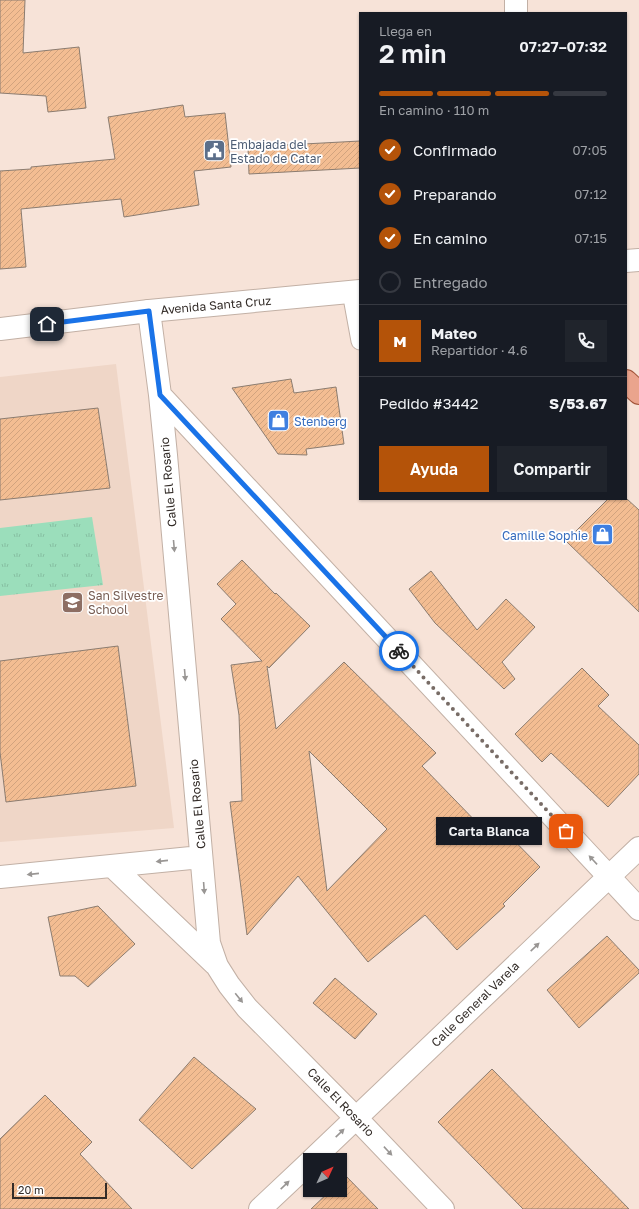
<!DOCTYPE html>
<html lang="es">
<head>
<meta charset="utf-8">
<style>
  body { margin:0; font-family:"Golos Text",sans-serif; background:#20242c; color:#f1f3f6; height:100vh; display:flex; flex-direction:column; font-size:15px; white-space:nowrap }
  * { box-sizing:border-box; margin:0 }
  p { font-size:13px; color:#9ea1a6 }
  .icon { flex:none; width:22px; height:22px; fill:none; stroke:currentColor; stroke-width:2; stroke-linecap:round; stroke-linejoin:round }
  .map { position:relative; flex:1; overflow:hidden }
  .panel { position:absolute; left:359px; top:12px; width:268px; height:488px; display:flex; flex-direction:column; background:#171b24; border-radius:0px; box-shadow:0 1px 3px #0004 }
  .panel>* { flex:none }
  .needle { width:26px; rotate:46deg }
  .tools { position:absolute; left:303px; top:1153px; display:grid; gap:8px }
  .tools a { display:grid; place-items:center; width:44px; height:44px; border-radius:0px; background:#171b24; box-shadow:0 1px 3px #0004; font-size:20px }
  .scale { position:absolute; left:12px; bottom:10px; width:95px; box-sizing:border-box; padding-left:4px; border:2px solid #332c28; border-top:0; font-size:11px; line-height:14px; white-space:nowrap; color:#332c28; -webkit-text-stroke:3px #fff; paint-order:stroke }
  .pin { position:absolute; display:grid; place-items:center; width:34px; height:34px; color:#fff; margin:-17px; border-radius:8px; box-shadow:0 2px 6px #0006 }
  .courier { position:absolute; display:grid; place-items:center; width:40px; height:40px; margin:-20px; border:3px solid #1a73e8; border-radius:50%; background:#fff; color:#222; box-shadow:0 1px 5px #0007 }
  .bubble { position:absolute; height:28px; border-radius:0px; background:#171b24; box-shadow:0 1px 3px #0004; font-size:13px; font-weight:600; line-height:28px; text-align:center }
  .head em { font-style:normal; font-weight:600 }
  .head div { display:flex; flex-direction:column-reverse }
  .head { display:flex; align-items:center; justify-content:space-between; height:68px; padding:0 20px }
  h1 { font-size:26px; font-weight:600; line-height:30px }
  .bar { display:grid; grid-template-columns:repeat(4,1fr); gap:6px 4px; align-content:center; height:48px; padding:0 20px }
  .bar i { height:5px; border-radius:3px; background:#363941 }
  .bar .current { background:#b45309 }
  .bar p { grid-column:span 4 }
  .line { display:flex; align-items:center; gap:10px; padding:0 20px; border-top:1px solid #363941 }
  .line div { flex:1 }
  .round { display:grid; place-items:center; flex:none; width:42px; height:42px; border-radius:0px; background:#20242c }
  ol { padding:0 20px; list-style:none }
  li { display:flex; align-items:center; gap:12px; height:44px }
  li p { margin-inline-start:auto }
  li .icon { padding:4px; border-radius:50%; background:#b45309; color:#fff; stroke-width:4 }
  li:last-child { color:#9ea1a6 }
  li i { width:22px; height:22px; border:2px solid #363941; border-radius:50% }
  .cta { display:flex; gap:8px; margin-top:auto; padding:8px 20px }
  .cta a { flex:1; height:46px; border-radius:0px; background:#b45309; color:#fff; font-size:16px; font-weight:600; line-height:46px; text-align:center }
  .cta a+a { background:#20242c; color:#f1f3f6 }
  .map>svg:first-child { display:block }
  .built { fill:#efd6c7 }
  .grass { fill:url(#grass-tufts) }
  .building { fill:url(#building-hatch); stroke:#8b7c70; fill-rule:evenodd }
  .lines { fill:none; stroke-linecap:round; stroke-linejoin:round }
  .service-casing { stroke:#c2b0a5; stroke-width:19 }
  .minor-casing { stroke:#c2b0a5; stroke-width:24 }
  .tertiary-casing { stroke:#c2b0a5; stroke-width:24 }
  .secondary-casing { stroke:#c2b0a5; stroke-width:24 }
  .primary-casing { stroke:#a15338; stroke-width:24 }
  .service { stroke:#fff; stroke-width:17 }
  .minor { stroke:#fff; stroke-width:22 }
  .tertiary { stroke:#fff; stroke-width:22 }
  .secondary { stroke:#fff; stroke-width:22 }
  .primary { stroke:#eaa48d; stroke-width:22 }
  .oneway { fill:#999694 }
  .done { stroke:#786c66; stroke-width:4; stroke-dasharray:0 7.2 }
  .route { stroke:#1a73e8; stroke-width:5 }
  .labels { text-anchor:middle; dominant-baseline:central; stroke-width:3.5; stroke-linejoin:round; paint-order:stroke }
  .service-label { font-size:12px; fill:#4e5e75; stroke:#fff; text-anchor:start }
  .street-label { font-size:12px; fill:#332c28; stroke:#fff }
  .shop-label { font-size:12px; fill:#366cbe; stroke:#fff; text-anchor:start }
  .education-label { font-size:12px; fill:#785e54; stroke:#fff; text-anchor:start }
</style>
</head>
<body>
<div class="map">
<svg width="639" height="1209" viewBox="0 0 639 1209">
  <defs>
    <pattern id="grass-tufts" width="24" height="20" patternUnits="userSpaceOnUse"><rect width="24" height="20" fill="#9bdebb"/><path d="M3 7l-1-3M5 7V3M7 7l1-3M15 17l-1-3M17 17v-4M19 17l1-3" fill="none" stroke="#86bfa1"/></pattern>
    <pattern id="building-hatch" width="6" height="6" patternUnits="userSpaceOnUse"><rect width="6" height="6" fill="#f3bd92"/><path d="M-1 1l2-2M0 6l6-6M5 7l2-2" fill="none" stroke="#d1a37e"/></pattern>
  </defs>
  <rect width="100%" height="100%" fill="#f7e3d8"/>
  <path class="built" d="M 116,364 L 174,828 L 0,842 L 0,377 Z"/>
  <path class="grass" d="M 92,517 L 103,585 L 0,596 L 0,528 Z"/>
  <path class="building" d="M 0,0 L 25,0 L 23,53 L 79,47 L 86,108 L 48,112 L 46,96 L 0,93 Z
    M 183,105 L 185,117 L 225,113 L 231,167 L 194,171 L 199,205 L 124,217 L 121,199 L 21,209 L 26,267 L 0,269 L 0,171 L 31,169 L 31,167 L 115,159 L 108,117 Z
    M 360,141 L 360,168 L 249,174 L 248,147 Z
    M 291,379 L 294,393 L 336,387 L 344,444 L 306,449 L 307,455 L 278,454 L 232,388 Z
    M 98,408 L 110,488 L 0,500 L 0,419 Z
    M 608,499 L 627,499 L 639,510 L 639,612 L 566,541 Z
    M 242,560 L 275,594 L 276,593 L 310,626 L 269,668 L 267,666 L 276,729 L 344,662 L 436,753 L 422,766 L 485,831 L 495,821 L 540,867 L 503,904 L 505,906 L 457,950 L 425,915 L 368,962 L 298,876 L 247,935 L 230,802 L 242,801 L 239,715 L 231,665 L 262,661 L 221,619 L 236,604 L 217,584 ZM 309,751 L 387,829 L 327,891 Z
    M 431,571 L 477,630 L 506,599 L 535,627 L 502,662 L 515,679 L 504,689 L 435,623 L 409,589 Z
    M 118,646 L 136,786 L 6,802 L 0,752 L 0,661 Z
    M 582,668 L 609,695 L 598,706 L 639,745 L 639,774 L 608,807 L 551,753 L 542,762 L 515,734 Z
    M 98,906 L 135,944 L 88,987 L 75,976 L 60,976 L 48,917 Z
    M 607,936 L 639,970 L 639,973 L 579,1028 L 547,990 Z
    M 335,978 L 377,1014 L 355,1039 L 313,1003 Z
    M 194,1057 L 256,1109 L 192,1169 L 139,1120 Z
    M 492,1069 L 592,1171 L 629,1209 L 523,1209 L 438,1122 Z
    M 45,1095 L 92,1142 L 80,1154 L 132,1209 L 0,1209 L 0,1139 Z
    M 346,1176 L 378,1209 L 311,1209 L 331,1190 L 340,1190 L 340,1181 Z"/>
  <g class="lines">
    <defs>
      <path id="service" d="M 351,292 L 360,341"/>
      <path id="minor" d="M 149,311 L 160,395 L 166,455 L 209,943 L 217,966 L 229,985 L 247,1008 L 356,1118 L 443,1209
        M 160,395 L 639,909
        M 112,866 L 215,964
        M 0,877 L 201,857
        M 312,1160 L 639,848
        M 260,1209 L 310,1162"/>
      <path id="tertiary" d="M 516,13 L 516,0"/>
      <path id="secondary" d="M 626,261 L 639,260
        M 0,329 L 149,311 L 360,291"/>
      <path id="primary" d="M 626,381 L 639,393"/>
    </defs>
    <use href="#service" class="service-casing"/>
    <use href="#minor" class="minor-casing"/>
    <use href="#tertiary" class="tertiary-casing"/>
    <use href="#secondary" class="secondary-casing"/>
    <use href="#primary" class="primary-casing"/>
    <use href="#service" class="service"/>
    <use href="#minor" class="minor"/>
    <use href="#tertiary" class="tertiary"/>
    <use href="#secondary" class="secondary"/>
    <use href="#primary" class="primary"/>
  </g>
  <defs><path id="oneway-solid" d="M-6-.8H1V-3.2L6.5 0L1 3.2V.8H-6Z"/></defs>
  <g class="oneway">
    <use href="#oneway-solid" transform="translate(174 546) rotate(85)"/>
    <use href="#oneway-solid" transform="translate(185 675) rotate(85)"/>
    <use href="#oneway-solid" transform="translate(593 860) rotate(-133)"/>
    <use href="#oneway-solid" transform="translate(162 861) rotate(174)"/>
    <use href="#oneway-solid" transform="translate(33 874) rotate(174)"/>
    <use href="#oneway-solid" transform="translate(204 888) rotate(86)"/>
    <use href="#oneway-solid" transform="translate(535 947) rotate(-44)"/>
    <use href="#oneway-solid" transform="translate(239 998) rotate(51)"/>
    <use href="#oneway-solid" transform="translate(340 1133) rotate(-44)"/>
    <use href="#oneway-solid" transform="translate(388 1151) rotate(47)"/>
    <use href="#oneway-solid" transform="translate(285 1185) rotate(-44)"/>
  </g>
  <g class="lines">
    <path class="done" d="M 399,651 L 566,831"/>
    <path class="route" d="M 47,324 L 149,311 L 160,395 L 399,651"/>
  </g>
  <defs>
    <symbol id="civic-square" viewBox="-11 -11 22 22"><rect x="-9" y="-9" width="18" height="18" rx="4" fill="#5c6f8a" stroke="#fff"/><path d="M-.6-6.5H3V-4.5H.6V-3L4-1V1h2V6H-6V1h2V-1L-.6-3ZM-1.2 2.5V6h2.4V2.5Z" fill="#fff"/></symbol>
    <symbol id="shop-square" viewBox="-11 -11 22 22"><rect x="-9" y="-9" width="18" height="18" rx="4" fill="#3f7fe0" stroke="#fff"/><path d="M-5-2.5h2.3a2.7 3.5 0 0 1 5.4 0H5L5.5 6h-11ZM-1.5-2.5h3a1.5 2.3 0 0 0-3 0Z" fill="#fff"/></symbol>
    <symbol id="school-square" viewBox="-11 -11 22 22"><rect x="-9" y="-9" width="18" height="18" rx="4" fill="#8d6e63" stroke="#fff"/><path d="M0-5L7-2L0 1L-7-2ZM-4 1L0 2.5L4 1V4Q0 6-4 4Z" fill="#fff"/></symbol>
  </defs>
  <g fill-rule="evenodd">
    <use href="#civic-square" x="202" y="138" width="25" height="25"/>
    <use href="#shop-square" x="266" y="408" width="25" height="25"/>
    <use href="#shop-square" x="590" y="522" width="25" height="25"/>
    <use href="#school-square" x="60" y="590" width="25" height="25"/>
  </g>
  <g class="labels">
    <g class="service-label">
      <text x="230" y="144">Embajada del<tspan x="230" dy="14">Estado de Catar</tspan></text>
    </g>
    <g class="street-label">
      <text transform="translate(216 305) rotate(-5)">Avenida Santa Cruz</text>
      <text transform="translate(168 482) rotate(-95)">Calle El Rosario</text>
      <text transform="translate(197 804) rotate(-95)">Calle El Rosario</text>
      <text transform="translate(475 1004) rotate(-44)">Calle General Varela</text>
      <text transform="translate(341 1102) rotate(46)">Calle El Rosario</text>
    </g>
    <g class="shop-label">
      <text x="294" y="421">Stenberg</text>
      <text x="588" y="535" text-anchor="end">Camille Sophie</text>
    </g>
    <g class="education-label">
      <text x="88" y="595">San Silvestre<tspan x="88" dy="14">School</tspan></text>
    </g>
  </g>
</svg>
<div class="tools">
<a><svg class="needle" viewBox="-14 -14 28 28"><path d="M0-13l5 13h-10z" fill="#e53935"/><path d="M0 13l5-13h-10z" fill="#9ea1a6"/></svg></a>
</div>
<div class="scale">20 m</div>
<div class="pin" style="left:566px;top:831px;background:#ea580c"><svg class="icon" aria-label="bag" viewBox="0 0 24 24"><path d="M5 8h14l-1 12H6zM9 8a3 3 0 0 1 6 0"/></svg></div>
<div class="pin" style="left:47px;top:324px;background:#1f2937"><svg class="icon" aria-label="home" viewBox="0 0 24 24"><path d="M3 11l9-7 9 7M6 9v11h12V9"/></svg></div>
<div class="courier" style="left:399px;top:651px"><svg class="icon" aria-label="bike" viewBox="0 0 24 24"><circle cx="6" cy="16" r="4"/><circle cx="18" cy="16" r="4"/><path d="M6 16l4-8h5l3 8M10 8l3 8H6M13 5h3"/></svg></div>
<div class="bubble" style="left:436px;top:817px;width:106px">Carta Blanca</div>
<section class="panel">
<div class="head"><div><h1>2 min</h1><p>Llega en</p></div><em>07:27–07:32</em></div>
<div class="bar"><i class="current"></i><i class="current"></i><i class="current"></i><i></i><p>En camino · 110 m</p></div>
<ol>
<li><svg class="icon" aria-label="check" viewBox="0 0 24 24"><path d="M5 12l5 5 9-10"/></svg>Confirmado<p>07:05</p></li>
<li><svg class="icon" aria-label="check" viewBox="0 0 24 24"><path d="M5 12l5 5 9-10"/></svg>Preparando<p>07:12</p></li>
<li><svg class="icon" aria-label="check" viewBox="0 0 24 24"><path d="M5 12l5 5 9-10"/></svg>En camino<p>07:15</p></li>
<li><i></i>Entregado</li>
</ol>
<div class="line" style="height:72px"><b class="round" style="background:#b45309;color:#fff">M</b><div><b>Mateo</b><p>Repartidor · 4.6</p></div><a class="round"><svg class="icon" aria-label="phone" viewBox="0 0 24 24"><path d="M5 4h4l2 5-3 2q2 4 5 5l2-3 5 2v4C11 20 4 13 5 4z"/></svg></a></div>
<div class="line" style="height:52px"><div>Pedido #3442</div><b>S/53.67</b></div>
<div class="cta"><a>Ayuda</a><a>Compartir</a></div>
</section>
</div>
</body>
</html>
